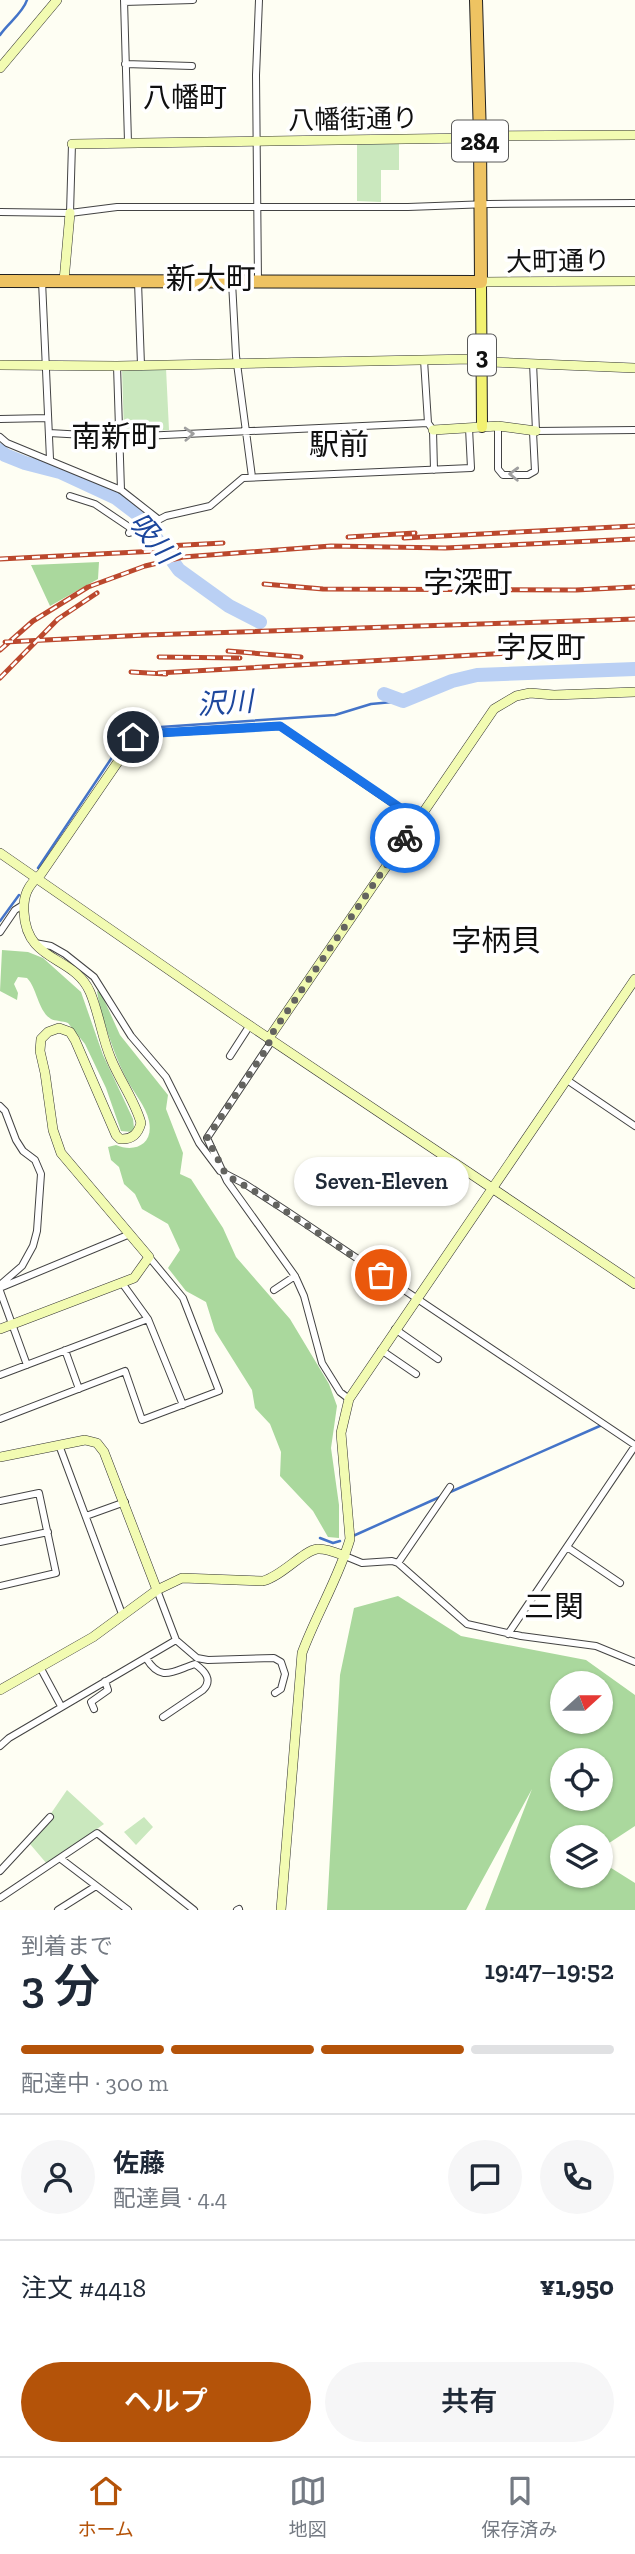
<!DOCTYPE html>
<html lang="ja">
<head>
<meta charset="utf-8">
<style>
  body { margin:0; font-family:"Zilla Slab","Noto Sans JP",serif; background:#f6f6f7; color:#1f2937; height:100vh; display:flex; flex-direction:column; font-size:26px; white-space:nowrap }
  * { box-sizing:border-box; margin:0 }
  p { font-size:23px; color:#747a83 }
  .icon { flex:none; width:38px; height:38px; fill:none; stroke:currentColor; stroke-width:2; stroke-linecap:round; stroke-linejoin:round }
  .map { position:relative; height:1910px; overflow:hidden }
  .details { display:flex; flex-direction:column; background:#fff; flex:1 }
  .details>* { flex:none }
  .needle { width:46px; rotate:69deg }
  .fabs { position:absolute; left:550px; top:1671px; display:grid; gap:14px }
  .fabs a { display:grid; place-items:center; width:63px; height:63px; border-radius:50%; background:#fff; box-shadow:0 2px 5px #0004; font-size:35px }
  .pin { position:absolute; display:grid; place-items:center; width:60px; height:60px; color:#fff; margin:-30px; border:4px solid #fff; border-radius:50%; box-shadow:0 2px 7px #0007 }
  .courier { position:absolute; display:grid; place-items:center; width:70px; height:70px; margin:-35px; border:5px solid #1a73e8; border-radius:50%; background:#fff; color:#222; box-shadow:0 2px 9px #0007 }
  .bubble { position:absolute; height:49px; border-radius:24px; background:#fff; box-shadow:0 2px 5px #0004; font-size:23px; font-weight:600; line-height:49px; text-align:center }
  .summary em { font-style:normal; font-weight:600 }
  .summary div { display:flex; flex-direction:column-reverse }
  .summary { display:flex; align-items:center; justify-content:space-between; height:119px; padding:0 21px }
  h1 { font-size:46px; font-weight:600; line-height:52px }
  .bar { display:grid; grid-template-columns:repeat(4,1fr); gap:10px 7px; align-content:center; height:84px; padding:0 21px }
  .bar i { height:9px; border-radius:5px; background:#e0e1e3 }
  .bar .active { background:#b45309 }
  .bar p { grid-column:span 4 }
  .line { display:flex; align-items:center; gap:18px; padding:0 21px; border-top:2px solid #e0e1e3 }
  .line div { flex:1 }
  .round { display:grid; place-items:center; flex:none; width:74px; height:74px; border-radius:37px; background:#f6f6f7 }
  .button { display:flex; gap:14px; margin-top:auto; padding:14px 21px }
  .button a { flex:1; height:80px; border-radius:42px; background:#b45309; color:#fff; font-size:28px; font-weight:600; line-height:80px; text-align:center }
  .button a+a { background:#f6f6f7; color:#1f2937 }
  .tabs { display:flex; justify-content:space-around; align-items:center; height:98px; border-top:2px solid #e0e1e3; background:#fff; font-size:19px; color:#747a83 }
  .tabs a { display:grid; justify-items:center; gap:4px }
  .tabs .active { color:#b45309 }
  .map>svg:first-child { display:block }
  .green { fill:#cae8be }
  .forest { fill:#aad89d; fill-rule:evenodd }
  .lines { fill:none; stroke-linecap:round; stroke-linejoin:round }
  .stream { stroke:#4474c8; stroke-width:2.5 }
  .river { stroke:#bad0f4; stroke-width:14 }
  .street-casing { stroke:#434343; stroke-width:8 }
  .secondary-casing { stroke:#323232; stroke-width:10 }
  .primary-casing { stroke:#212121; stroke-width:12 }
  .highway-casing { stroke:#212121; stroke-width:14 }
  .street { stroke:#fff; stroke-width:6 }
  .secondary { stroke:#f2fbb2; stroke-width:9 }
  .primary { stroke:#f2f170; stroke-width:10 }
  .highway { stroke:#eec362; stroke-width:12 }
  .rail-casing { stroke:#bb482d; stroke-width:5 }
  .rail { stroke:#fff; stroke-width:2.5; stroke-dasharray:8; stroke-linecap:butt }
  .oneway { stroke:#9f9f9f }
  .done { stroke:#63635f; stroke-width:7; stroke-dasharray:0 12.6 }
  .route { stroke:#1a73e8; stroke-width:9 }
  .labels { text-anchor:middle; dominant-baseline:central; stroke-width:7; stroke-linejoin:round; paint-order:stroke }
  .shield { fill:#fff; stroke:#585858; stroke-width:2 }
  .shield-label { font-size:24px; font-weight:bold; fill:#101010 }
  .street-label { font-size:26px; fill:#101010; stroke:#fff }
  .neighbourhood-label { font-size:28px; fill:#101010; stroke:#fff }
  .water-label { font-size:28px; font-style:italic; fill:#1d479d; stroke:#fff }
  .quarter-label { font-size:30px; fill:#101010; stroke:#fff }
</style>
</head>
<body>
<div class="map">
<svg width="635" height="1910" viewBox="0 0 635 1910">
  <rect width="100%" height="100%" fill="#fefef3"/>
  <path class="green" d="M 357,141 L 399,141 L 399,170 L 381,170 L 381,202 L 357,201 Z
    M 166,368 L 169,430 L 124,432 L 122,370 Z
    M 67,1790 L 104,1824 L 47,1864 L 30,1844 Z
    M 144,1817 L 153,1827 L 136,1845 L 124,1832 Z"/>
  <path class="forest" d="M 99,562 L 98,579 L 50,606 L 31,565 Z
    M 2,950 L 28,952 L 43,958 L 81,992 L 103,1055 L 133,1119 L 134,1128 L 132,1132 L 121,1131 L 106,1088 L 85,1044 L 68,1023 C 63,1021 55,1021 51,1019 C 38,1011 37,988 27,978 L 18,977 L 14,984 L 18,993 L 17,1000 L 0,991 Z
    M 97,991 L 101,993 L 120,1035 L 168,1095 L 166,1109 L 183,1153 L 180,1174 L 191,1179 L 223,1228 L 236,1257 L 290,1319 L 329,1384 L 337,1406 L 331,1448 L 339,1505 L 339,1538 L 328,1537 L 313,1511 L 280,1476 L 281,1452 L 270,1424 L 255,1408 L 252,1390 L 215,1331 L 206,1302 L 186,1291 L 168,1268 L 180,1250 L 168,1224 L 142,1209 L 135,1194 L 124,1184 L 119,1167 L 111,1160 L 108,1147 L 116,1145 C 134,1153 154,1145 149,1121 C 146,1106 133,1092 126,1078 C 115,1057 100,1014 97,991 Z
    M 398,1596 L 461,1636 L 586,1660 L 635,1695 L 635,1826 L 600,1849 L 600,1838 L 562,1838 L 562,1876 L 600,1876 L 600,1861 L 635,1883 L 635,1910 L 485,1910 L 532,1789 L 466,1910 L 327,1910 L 340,1675 L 354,1608 ZM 562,1684 L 600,1684 L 600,1722 L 562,1722 ZM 600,1760 L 600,1799 L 562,1799 L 562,1760 Z"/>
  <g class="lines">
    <path class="stream" d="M 0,35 C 8,23 23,13 27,0
      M 38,868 L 131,729 L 335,715 L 371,704 L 403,701
      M 0,921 L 19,895
      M 448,1493 L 602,1425
      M 353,1536 L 442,1496
      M 320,1538 L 333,1543 L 340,1541"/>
    <path class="river" d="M 0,450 L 5,455 L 25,463 L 60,472 L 116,498 L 141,517 L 179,570 L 229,606 L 260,622
      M 384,694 L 403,701 L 452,681 L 477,675 L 635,669"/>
    <defs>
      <path id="street" d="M 124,0 L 128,142
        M 124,2 L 193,0
        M 125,64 L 192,66
        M 0,212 L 70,213 L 72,144
        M 70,213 L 117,207 L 408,207 L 489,204 L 635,203
        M 42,281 L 50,459
        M 138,282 L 141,365
        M 232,282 L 236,356 L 252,477
        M 258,282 L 256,75 L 259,0
        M 424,360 L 428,423
        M 533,363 L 536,431 L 635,430
        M 117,366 L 121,490
        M 0,419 L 48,418
        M 498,426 L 498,469 L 503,475 L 528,475 L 535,471 L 533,432
        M 49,433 L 121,437 L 428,423 L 433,430 L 434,470
        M 0,437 L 7,443 L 121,490 L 158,519
        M 70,496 L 95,504 L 135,531
        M 129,533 L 143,528 L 166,516 L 210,506 L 243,478 L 471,468 L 469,428
        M 135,737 L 158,733 L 280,726 L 417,820
        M 0,932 L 15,910 L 23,905
        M 35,943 L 51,946 L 65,954 L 94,977 L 131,1036 L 166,1077 L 199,1143 L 220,1171 L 245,1184 L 288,1212 L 635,1445
        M 269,1038 L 269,1045 L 207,1138 L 227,1181 L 295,1276 L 304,1296 L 322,1363 L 340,1392 L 349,1399
        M 230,1056 L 250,1025
        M 567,1080 L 635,1126
        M 0,1106 L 5,1111 L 16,1140 L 23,1151 L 35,1160 L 41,1174 L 37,1231 L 33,1246 L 22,1266 L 0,1285
        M 122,1283 L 148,1319 L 183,1405
        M 2,1287 L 130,1234
        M 274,1290 L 295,1276
        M 0,1291 L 27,1365
        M 395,1329 L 438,1359
        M 65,1350 L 79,1389
        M 381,1350 L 416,1374
        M 0,1375 L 148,1319
        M 0,1419 L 125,1371 L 142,1420 L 219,1391 L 183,1298 L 149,1257
        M 59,1445 L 122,1614
        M 0,1501 L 39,1493 L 56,1573 L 0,1586
        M 86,1516 L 125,1502
        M 0,1542 L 48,1532
        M 567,1547 L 620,1583
        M 345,1556 L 362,1563 L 392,1561 L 398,1563 L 467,1624 L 521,1636 L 596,1646 L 635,1662
        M 398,1563 L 450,1487
        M 508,1634 L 635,1446
        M 176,1640 L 197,1658 L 208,1660 L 274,1658 L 281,1662 L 285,1674 L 281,1689 L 275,1693
        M 146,1658 C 161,1683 173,1671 195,1664 C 205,1671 213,1680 203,1690 L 163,1717
        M 40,1667 L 61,1706
        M 94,1709 L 91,1702 L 108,1690 L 105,1681
        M 0,1746 L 9,1738 L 176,1640 L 157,1590
        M 61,1859 L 128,1910
        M 0,1871 L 50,1817
        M 0,1898 L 97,1833 L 194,1910
        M 58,1910 L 96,1886
        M 237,1910 L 239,1909"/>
      <path id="secondary" d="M 0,68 L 57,0
        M 72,144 L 473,138 L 487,136 L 635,135
        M 64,281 L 70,213
        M 481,282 L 635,281
        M 0,365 L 117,366 L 473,359 L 490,362 L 635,368
        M 433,430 L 498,426 L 536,431
        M 0,853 L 237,1017 L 635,1284
        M 269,1038 L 494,709 L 516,696 L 530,693 L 554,695 L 635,692
        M 0,1329 L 134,1278 L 149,1257 L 61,1153 L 53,1130 L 45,1073 L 40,1051 L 41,1039 L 48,1032 L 59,1028 L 70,1032 L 75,1040 L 116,1135 L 120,1139 C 132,1140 138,1134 141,1123 C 135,1101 120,1081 111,1059 C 102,1038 99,1013 90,992 C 74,955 26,963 24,912 C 23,895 28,885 41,874 L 135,737
        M 0,1457 L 85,1440 L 97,1443 L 104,1452 L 157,1590
        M 0,1690 L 93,1637 L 157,1590 L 182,1578 L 263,1581 C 282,1576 303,1551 317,1549 C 326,1548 337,1553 345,1556
        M 281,1910 L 302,1653 C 316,1615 339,1577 350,1539 L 341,1433 L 349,1399 L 635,979"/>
      <path id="primary" d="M 481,282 L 482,427"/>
      <path id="highway" d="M 0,281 L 481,282 L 480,137 L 476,0"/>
    </defs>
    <use href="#street" class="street-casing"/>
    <use href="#secondary" class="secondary-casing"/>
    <use href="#primary" class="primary-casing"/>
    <use href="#highway" class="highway-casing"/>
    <use href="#street" class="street"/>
    <use href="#secondary" class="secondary"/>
    <use href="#primary" class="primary"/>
    <use href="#highway" class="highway"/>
    <defs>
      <path id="rail" d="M 348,537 L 415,533
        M 404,538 L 635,526
        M 167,546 L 223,543
        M 0,559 L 177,550
        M 264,584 L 323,589 L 576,590 L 635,587
        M 5,642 L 146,635 L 635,619
        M 0,650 L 33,621 L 88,587 L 145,566 L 183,557 L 331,546 L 445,548 L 635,539
        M 228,651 L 301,657
        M 159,657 L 240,658
        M 131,672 L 166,674
        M 158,673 L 510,653
        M 0,678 L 58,619 L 97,593"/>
    </defs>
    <use href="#rail" class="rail-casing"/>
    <use href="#rail" class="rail"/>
  </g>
  <defs><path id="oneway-chevron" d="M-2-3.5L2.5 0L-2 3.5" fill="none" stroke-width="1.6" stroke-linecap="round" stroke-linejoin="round" transform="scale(1.75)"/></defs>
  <g class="oneway">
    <use href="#oneway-chevron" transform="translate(189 434) rotate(-3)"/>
    <use href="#oneway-chevron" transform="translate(514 474) rotate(-178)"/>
  </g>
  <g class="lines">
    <path class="done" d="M 381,1275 L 266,1198 L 226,1175 L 207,1138 L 269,1045 L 269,1038 L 405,838"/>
    <path class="route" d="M 133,737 L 158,733 L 280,726 L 418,820 L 405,838"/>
  </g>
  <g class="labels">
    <g class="shield">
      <rect x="452" y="120.5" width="56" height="41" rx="5"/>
      <rect x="468" y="334.5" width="28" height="41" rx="5"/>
    </g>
    <g class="shield-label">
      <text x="480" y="141">284</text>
      <text x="482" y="355">3</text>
    </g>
    <g class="street-label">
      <text transform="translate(353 119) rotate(-1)">八幡街通り</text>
      <text transform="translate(558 261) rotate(-1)">大町通り</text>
    </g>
    <g class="neighbourhood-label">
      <text x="185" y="97">八幡町</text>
    </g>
    <g class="water-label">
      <text transform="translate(153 538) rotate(51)">吸川</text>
      <text transform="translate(225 703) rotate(-4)">沢川</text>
    </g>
    <g class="quarter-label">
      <text x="211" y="279">新大町</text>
      <text x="116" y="437">南新町</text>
      <text x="339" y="445">駅前</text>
      <text x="468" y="583">字深町</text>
      <text x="541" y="648">字反町</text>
      <text x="496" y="941">字柄貝</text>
      <text x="554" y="1607">三関</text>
    </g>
  </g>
</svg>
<div class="fabs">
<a><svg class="needle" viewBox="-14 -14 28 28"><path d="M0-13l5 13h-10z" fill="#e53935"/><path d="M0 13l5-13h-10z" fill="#747a83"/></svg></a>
<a><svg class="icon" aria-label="locate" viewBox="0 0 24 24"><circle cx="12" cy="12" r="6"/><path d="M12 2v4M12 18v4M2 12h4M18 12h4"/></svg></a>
<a><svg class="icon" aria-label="layers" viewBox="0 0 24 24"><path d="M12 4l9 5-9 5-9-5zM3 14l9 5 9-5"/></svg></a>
</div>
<div class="pin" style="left:381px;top:1275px;background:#ea580c"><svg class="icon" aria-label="bag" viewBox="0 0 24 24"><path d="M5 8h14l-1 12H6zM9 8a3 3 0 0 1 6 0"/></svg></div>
<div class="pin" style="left:133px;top:737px;background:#1f2937"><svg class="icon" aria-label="home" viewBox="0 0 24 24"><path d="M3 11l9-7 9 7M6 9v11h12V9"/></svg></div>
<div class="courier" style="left:405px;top:838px"><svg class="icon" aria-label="bike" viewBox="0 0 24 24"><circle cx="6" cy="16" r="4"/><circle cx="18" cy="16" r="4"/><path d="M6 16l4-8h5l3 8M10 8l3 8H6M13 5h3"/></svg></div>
<div class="bubble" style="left:294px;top:1157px;width:175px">Seven-Eleven</div>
</div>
<section class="details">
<div class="summary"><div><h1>3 分</h1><p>到着まで</p></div><em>19:47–19:52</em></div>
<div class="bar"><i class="active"></i><i class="active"></i><i class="active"></i><i></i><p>配達中 · 300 m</p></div>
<div class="line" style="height:126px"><a class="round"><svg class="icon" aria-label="person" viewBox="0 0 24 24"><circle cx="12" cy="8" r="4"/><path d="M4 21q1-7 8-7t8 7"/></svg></a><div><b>佐藤</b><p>配達員 · 4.4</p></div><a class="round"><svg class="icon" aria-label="chat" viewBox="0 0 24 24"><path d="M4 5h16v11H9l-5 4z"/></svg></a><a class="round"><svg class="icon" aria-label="phone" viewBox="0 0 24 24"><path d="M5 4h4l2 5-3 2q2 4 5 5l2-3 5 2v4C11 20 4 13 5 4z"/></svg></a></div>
<div class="line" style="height:91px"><div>注文 #4418</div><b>¥1,950</b></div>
<div class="button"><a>ヘルプ</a><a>共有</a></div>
</section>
<nav class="tabs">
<a class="active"><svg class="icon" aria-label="home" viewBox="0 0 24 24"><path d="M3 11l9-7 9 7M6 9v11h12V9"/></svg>ホーム</a>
<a><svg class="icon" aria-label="map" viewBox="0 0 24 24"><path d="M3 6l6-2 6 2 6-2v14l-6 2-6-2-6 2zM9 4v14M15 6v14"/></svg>地図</a>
<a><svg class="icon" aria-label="saved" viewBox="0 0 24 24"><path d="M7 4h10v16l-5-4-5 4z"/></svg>保存済み</a>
</nav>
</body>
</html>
